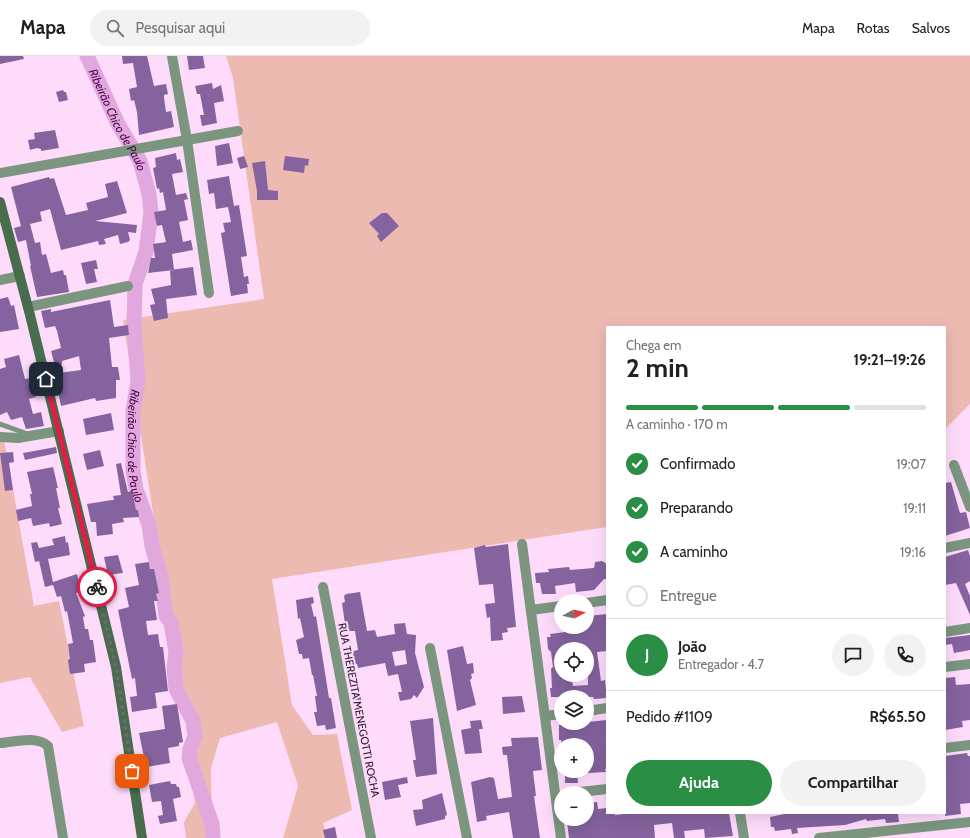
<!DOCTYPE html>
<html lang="pt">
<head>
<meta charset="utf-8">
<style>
  body { margin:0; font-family:Cabin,sans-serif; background:#f2f2f2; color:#202124; height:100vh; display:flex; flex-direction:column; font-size:15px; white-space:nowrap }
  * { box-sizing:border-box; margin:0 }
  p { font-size:13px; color:#757577 }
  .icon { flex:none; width:22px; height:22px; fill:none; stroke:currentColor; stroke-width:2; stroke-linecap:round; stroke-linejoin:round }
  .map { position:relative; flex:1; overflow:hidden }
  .sheet { position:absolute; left:606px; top:270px; width:340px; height:488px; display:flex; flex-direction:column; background:#fff; border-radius:0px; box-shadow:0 4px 16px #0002 }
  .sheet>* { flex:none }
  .needle { width:26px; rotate:82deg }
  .controls { position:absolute; left:554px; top:538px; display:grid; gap:8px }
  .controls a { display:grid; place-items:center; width:40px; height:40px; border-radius:50%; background:#fff; box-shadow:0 4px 16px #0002; font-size:20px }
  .pin { position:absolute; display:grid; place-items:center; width:34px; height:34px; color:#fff; margin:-17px; border-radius:8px; box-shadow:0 2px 6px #0006 }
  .courier { position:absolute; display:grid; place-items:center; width:40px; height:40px; margin:-20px; border:3px solid #e11d48; border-radius:50%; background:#fff; color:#222; box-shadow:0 1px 5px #0007 }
  .overview em { font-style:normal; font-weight:700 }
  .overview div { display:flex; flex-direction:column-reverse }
  .overview { display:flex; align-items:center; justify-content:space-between; height:68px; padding:0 20px }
  h1 { font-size:26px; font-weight:700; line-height:30px }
  .bar { display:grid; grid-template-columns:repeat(4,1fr); gap:6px 4px; align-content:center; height:48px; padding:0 20px }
  .bar i { height:5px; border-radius:3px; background:#e0e0e0 }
  .bar .selected { background:#2a8f45 }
  .bar p { grid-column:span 4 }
  .line { display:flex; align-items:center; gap:10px; padding:0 20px; border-top:1px solid #e0e0e0 }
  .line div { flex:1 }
  .round { display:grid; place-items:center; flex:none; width:42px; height:42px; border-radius:21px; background:#f2f2f2 }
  ol { padding:0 20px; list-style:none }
  li { display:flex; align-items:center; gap:12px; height:44px }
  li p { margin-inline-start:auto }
  li .icon { padding:4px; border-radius:50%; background:#2a8f45; color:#fff; stroke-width:4 }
  li:last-child { color:#757577 }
  li i { width:22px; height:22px; border:2px solid #e0e0e0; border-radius:50% }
  .primary-button { display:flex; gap:8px; margin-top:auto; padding:8px 20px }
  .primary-button a { flex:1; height:46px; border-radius:24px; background:#2a8f45; color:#fff; font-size:16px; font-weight:700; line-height:46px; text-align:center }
  .primary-button a+a { background:#f2f2f2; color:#202124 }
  header { display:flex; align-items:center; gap:24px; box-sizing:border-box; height:56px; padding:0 20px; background:#fff; border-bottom:1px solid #e0e0e0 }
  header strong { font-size:19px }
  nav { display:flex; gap:22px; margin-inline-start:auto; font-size:14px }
  .search { width:280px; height:36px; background:#f2f2f2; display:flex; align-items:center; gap:10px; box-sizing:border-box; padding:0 14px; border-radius:22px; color:#757577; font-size:15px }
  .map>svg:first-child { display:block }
  .green { fill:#edbab2 }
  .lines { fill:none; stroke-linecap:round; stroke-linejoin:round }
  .river { stroke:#e1a8de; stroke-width:15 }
  .building { fill:#84639f; fill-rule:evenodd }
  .lane { stroke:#7b957e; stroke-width:5 }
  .street { stroke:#7b957e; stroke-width:10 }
  .secondary { stroke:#476d4d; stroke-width:10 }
  .done { stroke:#796378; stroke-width:4; stroke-dasharray:0 7.2 }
  .route { stroke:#e11d48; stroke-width:5 }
  .labels { text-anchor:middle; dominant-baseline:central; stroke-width:4; stroke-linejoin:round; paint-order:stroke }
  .street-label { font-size:11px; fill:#322231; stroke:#fedbfb }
  .water-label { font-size:12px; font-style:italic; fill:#4e084d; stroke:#fedbfb }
</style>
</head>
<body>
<header>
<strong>Mapa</strong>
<div class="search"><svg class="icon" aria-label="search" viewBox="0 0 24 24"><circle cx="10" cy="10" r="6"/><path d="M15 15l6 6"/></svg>Pesquisar aqui</div>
<nav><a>Mapa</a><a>Rotas</a><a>Salvos</a></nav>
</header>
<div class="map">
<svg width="970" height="782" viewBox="0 0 970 782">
  <rect width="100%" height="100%" fill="#fedbfb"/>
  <path class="green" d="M 226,0 L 970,0 L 970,348 L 945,373 L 945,271 L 607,271 L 607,471 L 272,523 L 292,649 L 313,679 L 337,678 L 352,754 L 323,767 L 327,782 L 283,782 L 298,730 L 277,666 L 220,682 L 211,712 L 212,782 L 186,782 L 184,766 L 195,747 L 187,675 L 123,264 L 264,243 L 233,22 Z
    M 0,382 L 4,383 L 34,550 L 59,545 L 84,670 L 62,676 L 30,621 L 0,627 Z"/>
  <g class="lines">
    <path class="river" id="s1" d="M 87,0 L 118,68 L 140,105 L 149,138 L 151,156 L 146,196 L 135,228 L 134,269 L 138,325 L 133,355 L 133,415 L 136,433 L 149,469 L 152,490 L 161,521 L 166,560 L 171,567 L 176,596 L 174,612 L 176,633 L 193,665 L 195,680 L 190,693 L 189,702 L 212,768 L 213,782"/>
  </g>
  <path class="building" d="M 0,0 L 23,0 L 24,3 L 0,8 Z
    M 122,0 L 147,0 L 154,30 L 166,28 L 168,38 L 164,39 L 164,42 L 166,56 L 171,55 L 174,71 L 139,79 L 137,56 L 134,44 L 131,45 L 129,33 L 137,31 L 133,7 L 123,8 Z
    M 187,0 L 203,0 L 205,12 L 189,14 Z
    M 212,27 L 213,33 L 221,29 L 224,45 L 214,47 L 217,67 L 202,70 L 200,59 L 204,59 L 200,38 L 197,38 L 195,30 Z
    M 63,34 L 64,36 L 66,36 L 68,44 L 59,46 L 56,36 Z
    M 55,74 L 59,92 L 41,95 L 41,93 L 37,92 L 30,94 L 28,84 L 35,83 L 34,77 Z
    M 229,87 L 233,107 L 217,110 L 215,90 Z
    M 176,97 L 177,104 L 180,103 L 183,116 L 172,118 L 176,139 L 186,137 L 188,143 L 184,144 L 188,164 L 179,166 L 183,186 L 191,184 L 193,194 L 172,198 L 174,214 L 148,217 L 151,202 L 155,202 L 153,188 L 166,186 L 162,169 L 157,170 L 154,156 L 166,154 L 163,136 L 160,137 L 159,132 L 157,133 L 153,112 L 156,111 L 155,102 Z
    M 244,100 L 248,111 L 240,113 L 237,102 Z
    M 285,100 L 309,103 L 308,110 L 305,109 L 304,117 L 283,114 Z
    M 265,105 L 268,134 L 278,135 L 278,144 L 257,144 L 257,135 L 252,107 Z
    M 229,120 L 234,150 L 239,149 L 247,200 L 241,201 L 244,221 L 248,220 L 249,228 L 247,228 L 248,237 L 231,240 L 221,177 L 225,176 L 223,167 L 231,166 L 228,151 L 216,153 L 214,137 L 209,138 L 207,124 Z
    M 49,121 L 50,123 L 54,122 L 66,159 L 88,154 L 86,147 L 108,141 L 105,128 L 117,125 L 127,157 L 95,165 L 137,169 L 136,177 L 128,176 L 130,184 L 128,186 L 120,188 L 118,179 L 104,183 L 106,188 L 99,189 L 98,185 L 61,194 L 50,153 L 40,156 L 42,165 L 30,168 L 35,187 L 40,186 L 42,199 L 46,198 L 51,217 L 63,214 L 64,219 L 66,219 L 69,236 L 37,241 L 30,210 L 31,210 L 26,184 L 18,186 L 14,172 L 21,170 L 11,131 Z
    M 382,157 L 387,157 L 399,170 L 381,186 L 377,180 L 379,178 L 369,167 Z
    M 96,204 L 98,213 L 94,213 L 97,226 L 86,228 L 81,207 Z
    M 193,211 L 197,239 L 166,243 L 168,262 L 154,265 L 150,249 L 155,248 L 151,233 L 171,229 L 170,214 Z
    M 8,241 L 11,250 L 14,249 L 19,273 L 0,276 L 0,243 Z
    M 110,244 L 114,271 L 128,269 L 129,279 L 109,282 L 112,311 L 118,311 L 120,324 L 116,324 L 116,342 L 96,345 L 95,342 L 61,350 L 57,330 L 61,330 L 59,317 L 81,314 L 79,300 L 62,305 L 62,308 L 55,310 L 51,295 L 61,292 L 57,275 L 55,270 L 45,272 L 41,255 L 51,253 L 51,256 Z
    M 19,299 L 25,323 L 31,322 L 36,341 L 29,343 L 33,358 L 41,356 L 44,370 L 26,373 L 22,361 L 11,364 L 7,356 L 0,359 L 0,313 L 6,311 L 4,303 Z
    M 111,357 L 114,374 L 86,379 L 83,363 Z
    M 56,391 L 57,397 L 25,404 L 23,397 Z
    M 100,394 L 104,410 L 87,414 L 83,398 Z
    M 13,396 L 14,406 L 9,407 L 13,434 L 5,435 L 0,397 Z
    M 121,407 L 128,436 L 132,435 L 136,454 L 138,454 L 139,461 L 123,462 L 124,466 L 112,468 L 113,478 L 97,480 L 96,466 L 91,466 L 87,448 L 112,444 L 114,444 L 113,440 L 121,439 L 116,408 Z
    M 53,411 L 58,432 L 56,432 L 60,452 L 58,452 L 62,468 L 50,471 L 49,467 L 33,470 L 31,462 L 18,465 L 16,454 L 32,450 L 30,438 L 32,438 L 27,416 Z
    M 951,426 L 960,457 L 966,456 L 970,472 L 945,480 L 945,427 Z
    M 65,480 L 66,487 L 68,486 L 70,499 L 48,503 L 53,526 L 77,518 L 81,536 L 76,537 L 85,560 L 83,561 L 85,573 L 88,573 L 90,584 L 93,584 L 96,606 L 84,608 L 85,616 L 70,618 L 68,604 L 70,603 L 68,588 L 73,587 L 67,555 L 65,556 L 61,540 L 57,541 L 53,529 L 45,531 L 39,505 L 35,506 L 31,487 L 37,486 L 39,492 L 54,489 L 52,483 Z
    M 508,488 L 516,571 L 507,572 L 508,576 L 502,577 L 503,584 L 491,585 L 490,561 L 487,562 L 485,548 L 495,547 L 493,528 L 479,529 L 474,492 L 485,489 L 486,491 Z
    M 968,494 L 970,500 L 970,525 L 965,528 L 970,540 L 970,559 L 956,527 L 945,529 L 945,501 Z
    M 118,499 L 123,517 L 108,519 L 104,501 Z
    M 602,505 L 607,508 L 607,523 L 604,523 L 594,534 L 576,536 L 575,527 L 555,530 L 556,538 L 542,538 L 540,527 L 536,527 L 535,517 L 549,516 L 548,513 L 569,511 L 570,514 L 594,512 L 595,506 Z
    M 149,506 L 150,513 L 154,513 L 159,537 L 156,538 L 158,545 L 154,545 L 157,564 L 146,565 L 148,579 L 158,578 L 160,591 L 163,591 L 168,635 L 155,637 L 157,652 L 132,656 L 130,641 L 137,640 L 135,622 L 132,623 L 118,554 L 129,551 L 125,532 L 139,529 L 135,508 Z
    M 360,536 L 367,575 L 375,574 L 377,581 L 395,578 L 394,568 L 405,567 L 407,578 L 416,579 L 415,597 L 424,631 L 417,642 L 414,639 L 411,643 L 400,645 L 398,636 L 402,636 L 398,618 L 388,620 L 385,607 L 358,612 L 357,608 L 352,609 L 349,596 L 358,594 L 355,575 L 346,575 L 342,547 L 345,546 L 344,540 L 346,538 ZM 405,594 L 407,608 L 395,610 L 392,596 Z
    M 313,541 L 314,547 L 311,548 L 314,561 L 316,560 L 329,642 L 331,642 L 336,672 L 326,674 L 325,669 L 317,670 L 314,656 L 317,656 L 315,640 L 317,640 L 313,619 L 312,619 L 309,602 L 303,603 L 302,598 L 299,598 L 296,584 L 304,581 L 300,562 L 298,563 L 296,544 Z
    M 607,558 L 607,595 L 597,596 L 601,625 L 605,624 L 607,642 L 594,643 L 593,641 L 551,641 L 550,632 L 552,632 L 551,613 L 553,611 L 551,596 L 548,593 L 547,581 L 551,581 L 550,578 L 581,574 L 580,571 L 587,571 L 587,560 ZM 561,593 L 587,593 L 588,629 L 573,630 L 571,619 L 561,619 Z
    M 970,579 L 970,594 L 954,597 L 952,588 L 945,589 L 945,582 Z
    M 463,590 L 467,608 L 473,607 L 474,617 L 471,618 L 472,622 L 470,624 L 476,649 L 457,655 L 447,594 Z
    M 955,621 L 956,629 L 970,628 L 970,664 L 962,665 L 963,671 L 945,674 L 945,622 Z
    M 359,633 L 362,647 L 354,649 L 352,635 Z
    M 522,640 L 525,656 L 503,658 L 502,641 Z
    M 177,648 L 183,686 L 179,687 L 179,690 L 168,692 L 170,707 L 146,711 L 139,677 L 165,673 L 162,650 Z
    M 433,662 L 437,718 L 416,721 L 413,704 L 416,704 L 410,665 Z
    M 481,664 L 483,673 L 479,673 L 482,697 L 465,698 L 461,674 L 471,672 L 470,665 Z
    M 607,664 L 607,713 L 605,713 L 606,716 L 587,717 L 587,689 L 562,689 L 561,684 L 559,684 L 559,669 Z
    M 538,681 L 542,714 L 533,715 L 536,740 L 534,740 L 540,782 L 513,782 L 509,756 L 486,760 L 487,764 L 477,766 L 471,726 L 490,721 L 494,722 L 498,743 L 512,741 L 507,699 L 503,699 L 502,691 L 512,690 L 511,682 Z
    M 967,697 L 968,700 L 970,700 L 970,747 L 960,748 L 961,758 L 945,760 L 945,700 Z
    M 565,715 L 577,715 L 578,727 L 565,727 Z
    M 407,721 L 408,727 L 398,729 L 401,741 L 385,744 L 382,726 Z
    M 170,725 L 171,728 L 176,728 L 177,731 L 179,731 L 181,741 L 173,743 L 177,765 L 160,768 L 158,760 L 163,759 L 161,745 L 152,746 L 149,729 Z
    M 442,737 L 447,759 L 445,760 L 445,763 L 416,770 L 413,754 L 423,753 L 422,744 Z
    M 597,746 L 598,753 L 607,752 L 607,757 L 615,757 L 615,759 L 634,757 L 729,757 L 733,780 L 705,782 L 704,773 L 684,775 L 685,782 L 674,782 L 672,767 L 654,769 L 655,782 L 569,782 L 567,766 L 570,765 L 570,763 L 587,763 L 587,747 Z
    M 789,757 L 898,757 L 899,766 L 886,767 L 885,763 L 867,765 L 866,763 L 845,769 L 797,772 L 798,777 L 792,778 L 791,773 L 775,775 L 774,771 L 771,771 L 770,761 Z
    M 335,771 L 337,782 L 325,782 L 323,774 Z"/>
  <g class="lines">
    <path class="lane" d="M 0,368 L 28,378"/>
    <path class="street" d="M 172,0 L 187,84 L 209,237
      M 0,117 L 238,75
      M 0,224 L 20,220
      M 28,251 L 128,230
      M 0,381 L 18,382 L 59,375
      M 954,409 L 970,451
      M 522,488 L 561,782
      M 945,492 L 970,487
      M 323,531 L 371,782
      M 587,547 L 607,544
      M 531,554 L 561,550
      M 945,576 L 970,572
      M 430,592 L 467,782
      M 945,611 L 970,608
      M 587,655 L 607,652
      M 545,660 L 561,658
      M 0,687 C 14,686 37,679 48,690 L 63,782
      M 945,692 L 970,689
      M 571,737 L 607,733
      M 740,757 L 744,782
      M 819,782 L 970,766"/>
    <path class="secondary" d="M 0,146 L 30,259 L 116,611 L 142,782"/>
  </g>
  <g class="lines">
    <path class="done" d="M 97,531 L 116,611 L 132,715"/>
    <path class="route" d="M 46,323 L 97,531"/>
  </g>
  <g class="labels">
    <g class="street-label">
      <text transform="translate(359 654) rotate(79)">RUA THEREZITA MENEGOTTI ROCHA</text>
    </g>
    <g class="water-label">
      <text stroke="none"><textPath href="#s1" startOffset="71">Ribeirão Chico de Paulo</textPath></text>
      <text stroke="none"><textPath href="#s1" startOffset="407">Ribeirão Chico de Paulo</textPath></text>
    </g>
  </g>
</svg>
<div class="controls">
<a><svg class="needle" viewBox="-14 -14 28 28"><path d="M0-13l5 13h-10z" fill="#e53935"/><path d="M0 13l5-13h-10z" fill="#757577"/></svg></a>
<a><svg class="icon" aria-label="locate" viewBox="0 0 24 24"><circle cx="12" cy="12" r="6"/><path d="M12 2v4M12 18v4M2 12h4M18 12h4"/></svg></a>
<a><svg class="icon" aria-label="layers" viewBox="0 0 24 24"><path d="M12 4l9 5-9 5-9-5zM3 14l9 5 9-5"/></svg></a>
<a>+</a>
<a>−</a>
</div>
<div class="pin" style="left:132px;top:715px;background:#ea580c"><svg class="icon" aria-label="bag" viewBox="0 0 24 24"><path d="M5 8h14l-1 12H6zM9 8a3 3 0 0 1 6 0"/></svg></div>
<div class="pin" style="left:46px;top:323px;background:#1f2937"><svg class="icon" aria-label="home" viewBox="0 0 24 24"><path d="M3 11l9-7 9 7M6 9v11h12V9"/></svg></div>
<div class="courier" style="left:97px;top:531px"><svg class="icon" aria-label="bike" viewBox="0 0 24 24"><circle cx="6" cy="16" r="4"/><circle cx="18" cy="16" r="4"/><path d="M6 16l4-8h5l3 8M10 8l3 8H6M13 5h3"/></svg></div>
<section class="sheet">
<div class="overview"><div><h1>2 min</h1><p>Chega em</p></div><em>19:21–19:26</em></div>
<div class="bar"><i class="selected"></i><i class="selected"></i><i class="selected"></i><i></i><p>A caminho · 170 m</p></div>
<ol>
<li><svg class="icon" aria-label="check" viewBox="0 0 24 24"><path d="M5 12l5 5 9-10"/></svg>Confirmado<p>19:07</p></li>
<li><svg class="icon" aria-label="check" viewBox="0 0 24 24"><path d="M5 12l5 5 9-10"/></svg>Preparando<p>19:11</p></li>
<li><svg class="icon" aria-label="check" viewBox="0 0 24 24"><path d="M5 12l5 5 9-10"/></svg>A caminho<p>19:16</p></li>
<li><i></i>Entregue</li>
</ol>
<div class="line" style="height:72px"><b class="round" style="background:#2a8f45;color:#fff">J</b><div><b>João</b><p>Entregador · 4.7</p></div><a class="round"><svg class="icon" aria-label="chat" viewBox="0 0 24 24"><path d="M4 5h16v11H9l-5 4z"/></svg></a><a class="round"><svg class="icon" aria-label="phone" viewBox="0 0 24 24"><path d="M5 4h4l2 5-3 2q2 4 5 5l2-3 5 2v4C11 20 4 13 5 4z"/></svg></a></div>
<div class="line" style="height:52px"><div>Pedido #1109</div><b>R$65.50</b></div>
<div class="primary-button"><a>Ajuda</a><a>Compartilhar</a></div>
</section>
</div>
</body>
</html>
